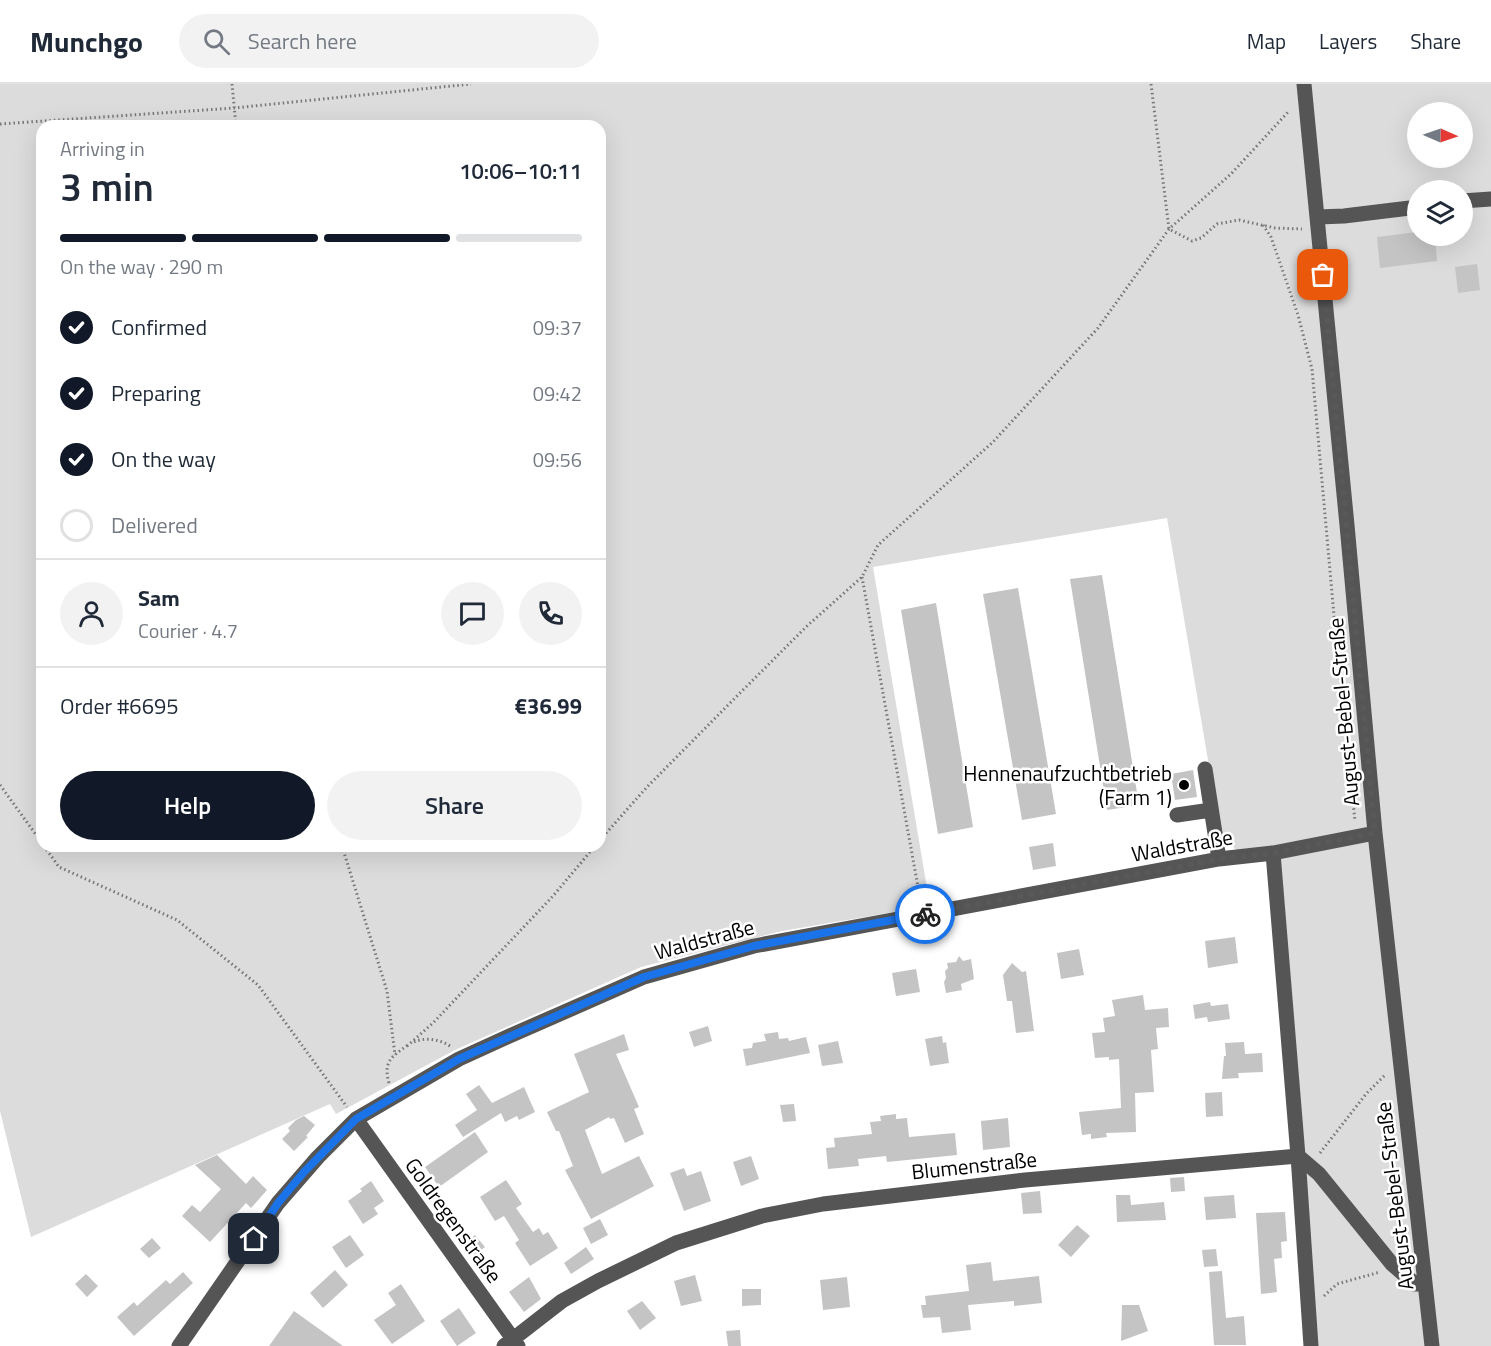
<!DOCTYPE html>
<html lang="en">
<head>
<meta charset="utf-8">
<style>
  body { margin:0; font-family:"Titillium Web",sans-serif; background:#f2f2f3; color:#1f2937; height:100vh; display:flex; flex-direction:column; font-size:22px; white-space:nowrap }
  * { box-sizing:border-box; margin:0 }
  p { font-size:20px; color:#747a83 }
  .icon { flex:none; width:33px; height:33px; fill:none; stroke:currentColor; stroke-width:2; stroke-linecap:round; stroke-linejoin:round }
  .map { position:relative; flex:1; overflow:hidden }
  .sheet { position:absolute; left:36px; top:36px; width:570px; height:732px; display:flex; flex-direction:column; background:#fff; border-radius:18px; box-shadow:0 6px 24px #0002 }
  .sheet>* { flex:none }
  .needle { width:39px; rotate:92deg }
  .controls { position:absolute; left:1407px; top:18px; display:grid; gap:12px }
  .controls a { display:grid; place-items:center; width:66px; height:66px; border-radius:50%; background:#fff; box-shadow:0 6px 24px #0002; font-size:30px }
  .pin { position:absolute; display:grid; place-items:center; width:51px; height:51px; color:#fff; margin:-26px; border-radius:12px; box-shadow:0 3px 9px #0006 }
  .courier { position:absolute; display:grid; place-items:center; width:60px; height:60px; margin:-30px; border:4px solid #1a73e8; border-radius:50%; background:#fff; color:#222; box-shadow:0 2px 8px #0007 }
  .headline em { font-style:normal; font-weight:600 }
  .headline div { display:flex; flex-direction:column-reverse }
  .headline { display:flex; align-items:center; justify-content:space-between; height:102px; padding:0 24px }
  h1 { font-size:39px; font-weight:600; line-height:45px }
  .bar { display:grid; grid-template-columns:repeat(4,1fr); gap:9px 6px; align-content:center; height:72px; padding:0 24px }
  .bar i { height:8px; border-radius:4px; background:#e0e1e3 }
  .bar .on { background:#111827 }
  .bar p { grid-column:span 4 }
  .line { display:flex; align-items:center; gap:15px; padding:0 24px; border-top:2px solid #e0e1e3 }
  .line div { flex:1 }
  .round { display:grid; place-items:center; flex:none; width:63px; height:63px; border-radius:32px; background:#f2f2f3 }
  ol { padding:0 24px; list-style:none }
  li { display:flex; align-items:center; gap:18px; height:66px }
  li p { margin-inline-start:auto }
  li .icon { padding:6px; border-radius:50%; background:#111827; color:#fff; stroke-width:4 }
  li:last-child { color:#747a83 }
  li i { width:33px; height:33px; border:3px solid #e0e1e3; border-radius:50% }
  .cta { display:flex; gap:12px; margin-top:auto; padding:12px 24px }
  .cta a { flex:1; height:69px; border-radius:36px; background:#111827; color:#fff; font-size:24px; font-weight:600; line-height:69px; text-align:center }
  .cta a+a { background:#f2f2f3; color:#1f2937 }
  header { display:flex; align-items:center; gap:36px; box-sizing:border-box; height:84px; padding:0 30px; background:#fff; border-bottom:2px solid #e0e1e3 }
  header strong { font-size:28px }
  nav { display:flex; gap:33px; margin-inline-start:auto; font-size:21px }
  .search { width:420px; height:54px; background:#f2f2f3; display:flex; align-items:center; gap:15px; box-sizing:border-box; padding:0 21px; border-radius:33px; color:#747a83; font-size:22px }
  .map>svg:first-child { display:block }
  .green { fill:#dcdcdc; fill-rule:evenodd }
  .building { fill:#c4c4c4 }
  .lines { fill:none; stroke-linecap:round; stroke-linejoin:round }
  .path { stroke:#777; stroke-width:3; stroke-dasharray:1.5 3; stroke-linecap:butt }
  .minor { stroke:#555; stroke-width:15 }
  .done { stroke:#595959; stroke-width:6; stroke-dasharray:0 10.8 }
  .route { stroke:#1a73e8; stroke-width:8 }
  .poi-dot { fill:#000; stroke:#fff; stroke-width:2 }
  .labels { text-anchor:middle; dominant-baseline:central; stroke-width:5; stroke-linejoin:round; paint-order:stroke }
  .street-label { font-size:21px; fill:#000; stroke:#fff }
  .poi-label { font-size:21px; fill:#000; stroke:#fff; text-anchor:end }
</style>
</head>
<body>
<header>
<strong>Munchgo</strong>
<div class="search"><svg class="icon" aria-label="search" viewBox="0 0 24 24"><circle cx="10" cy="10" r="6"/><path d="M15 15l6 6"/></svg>Search here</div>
<nav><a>Map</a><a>Layers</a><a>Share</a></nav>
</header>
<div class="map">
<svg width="1491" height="1262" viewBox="0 0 1491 1262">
  <rect width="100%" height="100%" fill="#fff"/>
  <path class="green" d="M 0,0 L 1491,0 L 1491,1262 L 1318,1262 L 1278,774 L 1247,779 L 1220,747 L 1167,434 L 873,483 L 930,822 L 782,847 L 641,883 L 455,966 L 336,1030 L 330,1020 L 31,1153 L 0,1027 ZM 1418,28 L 1462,28 L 1462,74 L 1418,74 ZM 42,42 L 600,42 L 600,762 L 42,762 ZM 1418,106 L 1462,106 L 1462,152 L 1418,152 Z"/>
  <path class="building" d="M 1418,148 L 1418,152 L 1435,152 L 1437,177 L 1380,184 L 1377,153 Z
    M 1477,180 L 1480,206 L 1458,209 L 1455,183 Z
    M 1102,491 L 1139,721 L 1107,726 L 1070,495 Z
    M 1018,504 L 1056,730 L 1022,736 L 983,510 Z
    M 936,519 L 973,743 L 938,750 L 901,526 Z
    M 1193,686 L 1197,713 L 1175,716 L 1171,690 Z
    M 1053,759 L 1056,782 L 1033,786 L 1029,763 Z
    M 1235,853 L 1238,879 L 1208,884 L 1205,857 Z
    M 1079,865 L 1084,891 L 1061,895 L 1057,869 Z
    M 959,872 L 963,877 L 971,875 L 974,895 L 961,900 L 962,906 L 946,909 L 944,898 L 946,894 L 945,887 L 948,884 L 947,879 L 956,878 Z
    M 1012,879 L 1022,888 L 1026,887 L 1034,947 L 1016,949 L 1012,917 L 1007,917 L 1003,891 Z
    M 916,885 L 920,908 L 896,912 L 892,889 Z
    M 1143,911 L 1145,926 L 1168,924 L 1169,943 L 1156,944 L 1158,965 L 1151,966 L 1154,1008 L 1135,1009 L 1136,1048 L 1106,1049 L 1107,1053 L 1091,1055 L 1091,1050 L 1082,1051 L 1079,1028 L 1121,1024 L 1119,975 L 1109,976 L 1109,973 L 1095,974 L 1092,949 L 1105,948 L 1103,934 L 1115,932 L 1112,916 Z
    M 1210,918 L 1211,922 L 1228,920 L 1230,935 L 1208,938 L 1207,933 L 1195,935 L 1193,921 Z
    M 708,942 L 712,957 L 694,963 L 689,948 Z
    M 778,948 L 779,955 L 788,954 L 789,957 L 806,953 L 810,969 L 746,982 L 743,965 L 752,964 L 753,959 L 766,957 L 764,950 Z
    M 624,950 L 629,966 L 616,970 L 639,1023 L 634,1025 L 644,1050 L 625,1059 L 614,1034 L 610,1035 L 609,1033 L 585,1046 L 602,1090 L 639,1072 L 654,1102 L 591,1135 L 565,1086 L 573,1082 L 559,1047 L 556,1047 L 547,1028 L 589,1008 L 574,970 Z
    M 942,952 L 943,959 L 946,958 L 949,979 L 930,982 L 925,955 Z
    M 838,957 L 843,979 L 822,982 L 818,961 Z
    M 1244,958 L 1245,970 L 1262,969 L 1263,988 L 1238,989 L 1239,994 L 1222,995 L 1224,972 L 1226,972 L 1225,959 Z
    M 479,1001 L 492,1019 L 524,1003 L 535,1028 L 519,1036 L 517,1032 L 505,1038 L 501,1029 L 463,1053 L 455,1041 L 477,1026 L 466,1010 Z
    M 1222,1008 L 1223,1032 L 1206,1033 L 1205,1009 Z
    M 794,1020 L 796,1037 L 783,1038 L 780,1021 Z
    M 896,1030 L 896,1035 L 907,1034 L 909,1053 L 955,1049 L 957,1071 L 887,1078 L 886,1072 L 858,1075 L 859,1082 L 828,1085 L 826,1064 L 835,1063 L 834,1054 L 872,1050 L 870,1038 L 881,1037 L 880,1032 Z
    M 304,1032 L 315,1041 L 306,1052 L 308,1053 L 294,1067 L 282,1055 L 290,1047 L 288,1044 L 296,1036 Z
    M 1008,1034 L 1010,1063 L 983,1066 L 981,1037 Z
    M 475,1048 L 488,1068 L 439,1103 L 425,1083 Z
    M 217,1071 L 246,1100 L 253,1092 L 267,1106 L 251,1124 L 246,1119 L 210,1158 L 182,1132 L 192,1121 L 200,1128 L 221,1105 L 195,1081 Z
    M 751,1072 L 759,1095 L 741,1102 L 733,1078 Z
    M 684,1084 L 687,1092 L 701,1087 L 711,1117 L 684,1127 L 670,1089 Z
    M 1184,1093 L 1185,1107 L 1171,1108 L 1170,1094 Z
    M 506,1096 L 522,1120 L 516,1124 L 533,1148 L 539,1144 L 543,1151 L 548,1148 L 558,1164 L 530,1182 L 515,1159 L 519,1156 L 504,1132 L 495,1137 L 480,1113 Z
    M 371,1097 L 384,1117 L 374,1124 L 378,1130 L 363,1140 L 348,1117 L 362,1107 L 360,1105 Z
    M 1040,1107 L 1042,1129 L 1023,1130 L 1021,1109 Z
    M 1116,1111 L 1130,1111 L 1131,1121 L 1164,1118 L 1166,1136 L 1117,1138 Z
    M 1234,1111 L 1236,1134 L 1206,1136 L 1204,1113 Z
    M 1285,1128 L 1287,1157 L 1281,1158 L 1282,1174 L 1274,1175 L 1277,1208 L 1261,1210 L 1256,1129 Z
    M 600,1135 L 608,1151 L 591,1160 L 583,1144 Z
    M 1077,1141 L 1090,1152 L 1071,1173 L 1058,1161 Z
    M 350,1151 L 364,1171 L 346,1184 L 332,1163 Z
    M 475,1151 L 485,1163 L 474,1172 L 465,1159 Z
    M 152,1154 L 161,1164 L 149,1174 L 140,1165 Z
    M 586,1163 L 594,1175 L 571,1190 L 564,1179 Z
    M 1216,1165 L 1218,1182 L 1204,1183 L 1202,1166 Z
    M 991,1178 L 993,1197 L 1039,1192 L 1042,1219 L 1014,1222 L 1014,1217 L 968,1221 L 971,1246 L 942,1249 L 940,1233 L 923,1234 L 921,1221 L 926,1221 L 925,1212 L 969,1207 L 966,1181 Z
    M 335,1186 L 348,1201 L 323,1224 L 310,1209 Z
    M 1222,1187 L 1226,1234 L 1244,1232 L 1246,1261 L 1214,1261 L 1209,1188 Z
    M 183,1188 L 193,1199 L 134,1252 L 117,1233 L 134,1218 L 137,1222 L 166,1196 L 170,1200 Z
    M 86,1190 L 98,1202 L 87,1213 L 75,1200 Z
    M 695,1191 L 702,1217 L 681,1222 L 674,1197 Z
    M 529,1193 L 541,1215 L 524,1228 L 509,1208 Z
    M 847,1193 L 850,1223 L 823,1226 L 820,1196 Z
    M 401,1200 L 425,1237 L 392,1260 L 374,1236 L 396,1221 L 388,1209 Z
    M 742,1205 L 761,1205 L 761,1221 L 742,1222 Z
    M 642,1217 L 656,1234 L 640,1246 L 627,1227 Z
    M 1122,1221 L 1139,1221 L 1148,1247 L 1121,1257 Z
    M 459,1224 L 476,1249 L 457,1262 L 440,1237 Z
    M 294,1227 L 343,1262 L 269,1262 Z
    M 740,1246 L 741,1262 L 728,1262 L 726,1247 Z"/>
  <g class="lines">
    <path class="path" d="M 232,0 L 236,42
      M 1151,0 L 1169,145 L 1192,157 L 1201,154 L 1217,140 L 1239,136 L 1275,144 L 1302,145
      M 0,40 L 234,24 L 471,0
      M 1263,141 L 1271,153 L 1298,231 L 1312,285 L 1336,554 L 1355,737
      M 862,493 L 920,814
      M 0,701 L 42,759
      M 600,756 L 647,703 L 738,611 L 808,541 L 862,493 L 878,461 L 992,359 L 1098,244 L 1169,145 L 1231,90 L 1289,27
      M 44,762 L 59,783 L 177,836 L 258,901 L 347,1023
      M 342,762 L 387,907 L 395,971
      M 414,958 C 425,953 439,955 450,962
      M 407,962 L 433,939 L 553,812 L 595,762
      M 389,999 C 383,978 391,973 408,961
      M 1320,1069 L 1366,1010 L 1385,991
      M 1324,1212 L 1337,1200 L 1380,1188"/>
    <path class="minor" d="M 1304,0 L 1347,441 L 1375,749 L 1432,1262
      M 1462,117 L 1491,115
      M 1318,133 L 1344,132 L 1418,123
      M 1205,685 L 1219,775
      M 1177,731 L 1211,726
      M 1273,769 L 1298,1072 L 1311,1262
      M 356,1035 L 518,1262
      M 179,1262 L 278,1119 L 318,1073 L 356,1035 L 459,975 L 505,954 L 644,893 L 754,862 L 1219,775 L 1273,769 L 1375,749
      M 504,1262 L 562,1217 L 598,1197 L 676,1159 L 762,1132 L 823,1120 L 1025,1096 L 1298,1072 L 1319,1090 L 1392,1180 L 1415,1200 L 1425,1200"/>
  </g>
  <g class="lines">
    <path class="done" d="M 925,830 L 1220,775 L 1273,769 L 1375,749 L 1323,191"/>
    <path class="route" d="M 254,1155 L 278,1119 L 304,1088 L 356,1035 L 459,975 L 644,893 L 754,862 L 925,830"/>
  </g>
  <circle class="poi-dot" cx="1184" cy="701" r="6"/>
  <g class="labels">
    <g class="street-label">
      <text transform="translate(1343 628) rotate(-95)">August-Bebel-Straße</text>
      <text transform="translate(1182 761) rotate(-10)">Waldstraße</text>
      <text transform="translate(704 855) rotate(-15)">Waldstraße</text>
      <text transform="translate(974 1081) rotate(-6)">Blumenstraße</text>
      <text transform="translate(1394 1112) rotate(-97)">August-Bebel-Straße</text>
      <text transform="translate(454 1136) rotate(54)">Goldregenstraße</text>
    </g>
    <g class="poi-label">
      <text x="1172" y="689">Hennenaufzuchtbetrieb<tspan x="1172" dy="24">(Farm 1)</tspan></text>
    </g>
  </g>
</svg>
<div class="controls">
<a><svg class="needle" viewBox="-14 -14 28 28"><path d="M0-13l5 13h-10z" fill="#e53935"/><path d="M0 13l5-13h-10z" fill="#747a83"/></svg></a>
<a><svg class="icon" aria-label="layers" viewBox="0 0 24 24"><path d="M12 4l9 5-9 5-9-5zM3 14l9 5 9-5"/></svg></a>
</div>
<div class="pin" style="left:1323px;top:191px;background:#ea580c"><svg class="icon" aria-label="bag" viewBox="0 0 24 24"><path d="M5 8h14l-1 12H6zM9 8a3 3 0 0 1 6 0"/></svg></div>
<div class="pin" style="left:254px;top:1155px;background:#1f2937"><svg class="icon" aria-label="home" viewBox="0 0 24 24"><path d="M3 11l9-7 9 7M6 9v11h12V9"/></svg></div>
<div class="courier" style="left:925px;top:830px"><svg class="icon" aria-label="bike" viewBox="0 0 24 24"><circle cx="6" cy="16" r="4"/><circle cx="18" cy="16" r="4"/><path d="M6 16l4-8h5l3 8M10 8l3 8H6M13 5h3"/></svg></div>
<section class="sheet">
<div class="headline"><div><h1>3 min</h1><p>Arriving in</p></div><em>10:06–10:11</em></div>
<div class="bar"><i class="on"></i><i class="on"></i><i class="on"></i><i></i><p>On the way · 290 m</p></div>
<ol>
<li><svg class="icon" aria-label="check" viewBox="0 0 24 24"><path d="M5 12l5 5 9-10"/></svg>Confirmed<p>09:37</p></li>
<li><svg class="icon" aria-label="check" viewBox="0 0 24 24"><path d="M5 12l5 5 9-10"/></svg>Preparing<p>09:42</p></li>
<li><svg class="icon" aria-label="check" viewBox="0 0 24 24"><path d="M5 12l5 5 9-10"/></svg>On the way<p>09:56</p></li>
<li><i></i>Delivered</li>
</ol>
<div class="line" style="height:108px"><a class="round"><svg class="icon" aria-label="person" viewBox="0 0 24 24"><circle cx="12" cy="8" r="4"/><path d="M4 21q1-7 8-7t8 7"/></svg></a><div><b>Sam</b><p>Courier · 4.7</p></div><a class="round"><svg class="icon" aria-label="chat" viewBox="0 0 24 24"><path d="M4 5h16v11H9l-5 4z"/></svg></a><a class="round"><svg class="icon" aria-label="phone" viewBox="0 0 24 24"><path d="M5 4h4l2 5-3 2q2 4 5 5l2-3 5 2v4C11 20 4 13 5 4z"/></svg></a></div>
<div class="line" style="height:78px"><div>Order #6695</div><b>€36.99</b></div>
<div class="cta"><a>Help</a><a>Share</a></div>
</section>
</div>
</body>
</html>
